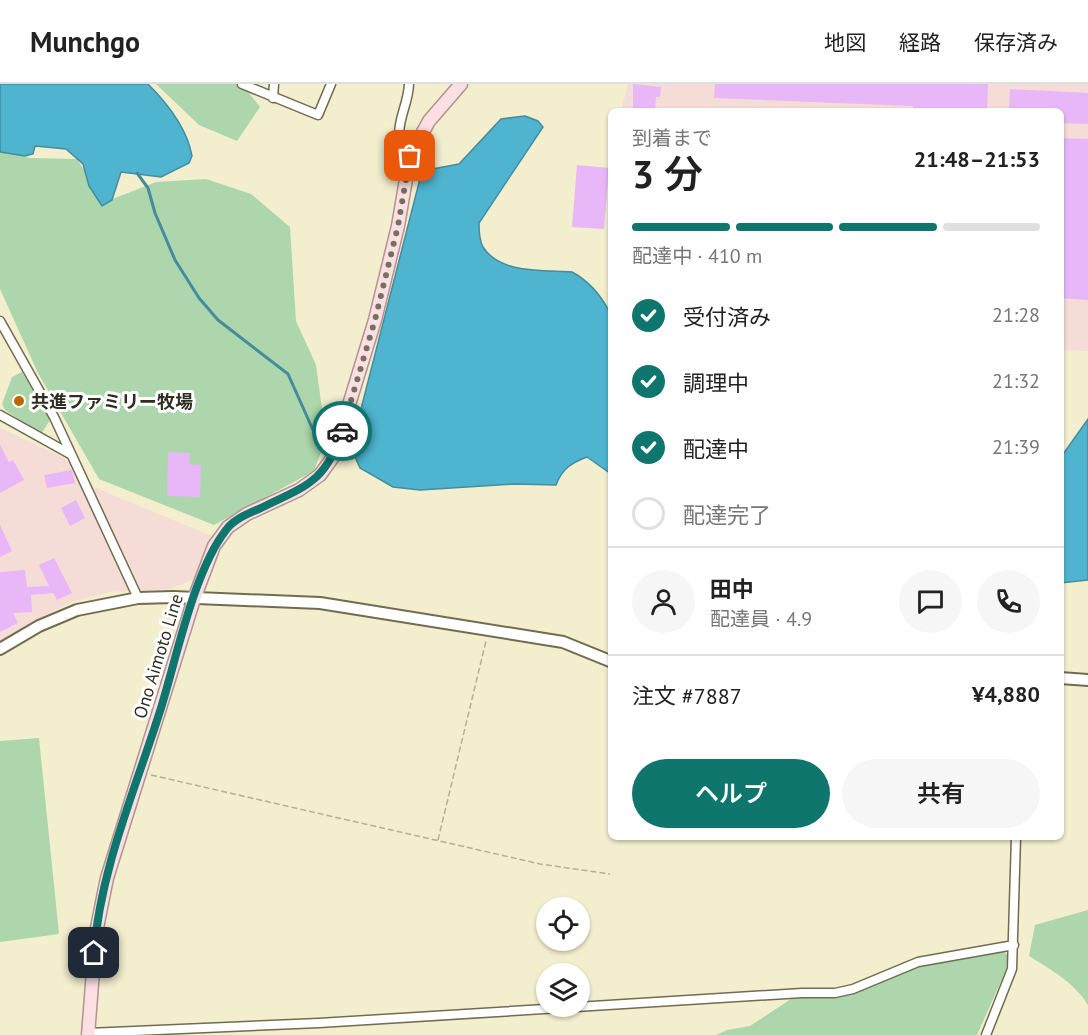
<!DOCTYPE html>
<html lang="ja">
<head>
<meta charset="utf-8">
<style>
  body { margin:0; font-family:"PT Sans","Noto Sans JP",sans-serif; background:#f6f6f6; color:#222; height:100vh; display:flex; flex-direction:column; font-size:22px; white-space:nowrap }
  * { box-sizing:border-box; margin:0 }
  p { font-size:20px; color:#767676 }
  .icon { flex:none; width:33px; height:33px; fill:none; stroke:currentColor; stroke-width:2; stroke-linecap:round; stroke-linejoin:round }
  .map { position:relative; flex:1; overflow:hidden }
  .drawer { position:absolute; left:608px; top:24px; width:456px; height:732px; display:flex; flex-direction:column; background:#fff; border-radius:9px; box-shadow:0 2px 4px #0004 }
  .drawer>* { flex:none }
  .buttons { position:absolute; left:536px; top:813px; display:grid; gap:12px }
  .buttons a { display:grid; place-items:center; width:54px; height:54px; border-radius:50%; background:#fff; box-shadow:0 2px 4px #0004; font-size:30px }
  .pin { position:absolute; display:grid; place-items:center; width:51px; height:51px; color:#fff; margin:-26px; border-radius:12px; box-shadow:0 3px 9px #0006 }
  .courier { position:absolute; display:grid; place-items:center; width:60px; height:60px; margin:-30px; border:4px solid #0f766e; border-radius:50%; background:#fff; color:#222; box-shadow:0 2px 8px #0007 }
  .overview em { font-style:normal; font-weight:600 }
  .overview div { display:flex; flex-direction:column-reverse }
  .overview { display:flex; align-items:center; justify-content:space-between; height:102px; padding:0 24px }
  h1 { font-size:39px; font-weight:600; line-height:45px }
  .bar { display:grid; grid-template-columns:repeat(4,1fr); gap:9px 6px; align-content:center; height:72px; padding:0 24px }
  .bar i { height:8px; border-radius:4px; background:#e0e0e0 }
  .bar .selected { background:#0f766e }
  .bar p { grid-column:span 4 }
  .line { display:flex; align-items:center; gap:15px; padding:0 24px; border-top:2px solid #e0e0e0 }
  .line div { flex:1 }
  .round { display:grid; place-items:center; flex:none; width:63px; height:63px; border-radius:32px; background:#f6f6f6 }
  ol { padding:0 24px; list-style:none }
  li { display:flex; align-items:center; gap:18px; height:66px }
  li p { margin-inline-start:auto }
  li .icon { padding:6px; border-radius:50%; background:#0f766e; color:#fff; stroke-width:4 }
  li:last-child { color:#767676 }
  li i { width:33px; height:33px; border:3px solid #e0e0e0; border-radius:50% }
  .primary-button { display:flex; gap:12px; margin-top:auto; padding:12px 24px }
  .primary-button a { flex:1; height:69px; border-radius:36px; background:#0f766e; color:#fff; font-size:24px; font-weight:600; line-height:69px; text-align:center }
  .primary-button a+a { background:#f6f6f6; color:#222 }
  header { display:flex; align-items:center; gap:36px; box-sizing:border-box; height:84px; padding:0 30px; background:#fff; border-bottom:2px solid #e0e0e0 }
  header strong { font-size:28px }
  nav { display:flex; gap:33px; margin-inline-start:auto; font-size:21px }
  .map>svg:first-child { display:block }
  .industrial { fill:#f6dcd6 }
  .green { fill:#add6ac }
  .water { fill:#4eb4d0; stroke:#458c9c; stroke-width:1.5 }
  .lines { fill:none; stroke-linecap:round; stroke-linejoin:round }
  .stream { stroke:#458c9c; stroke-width:3 }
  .building { fill:#e8b7f7 }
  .minor-casing { stroke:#716c4f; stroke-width:11 }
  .tertiary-casing { stroke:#716c4f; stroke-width:14 }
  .primary-casing { stroke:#b29292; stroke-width:15 }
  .path { stroke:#b4b097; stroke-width:1.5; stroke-dasharray:6 3; stroke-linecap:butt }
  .minor { stroke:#fff; stroke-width:8 }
  .tertiary { stroke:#fff; stroke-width:10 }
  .primary { stroke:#fbdfe2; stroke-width:12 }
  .done { stroke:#74715e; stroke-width:6; stroke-dasharray:0 10.8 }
  .route { stroke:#0f766e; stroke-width:8 }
  .poi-dot { fill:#bd6600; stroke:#fff; stroke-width:2 }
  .labels { text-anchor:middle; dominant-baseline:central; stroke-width:6; stroke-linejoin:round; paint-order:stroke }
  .poi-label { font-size:18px; font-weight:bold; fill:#2f2d21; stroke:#fff; text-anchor:start }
  .street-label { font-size:18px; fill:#2f2d21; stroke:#fff }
</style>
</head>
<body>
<header>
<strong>Munchgo</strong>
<nav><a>地図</a><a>経路</a><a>保存済み</a></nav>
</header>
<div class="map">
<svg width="1088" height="951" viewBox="0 0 1088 951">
  <rect width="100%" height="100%" fill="#f3eece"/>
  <path class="industrial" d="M 628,0 L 1088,0 L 1088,267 L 1061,266 L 1060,27 L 621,27 Z
    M 0,344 L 63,373 L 93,403 L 212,452 L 196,494 L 170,505 L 110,508 L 74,517 L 40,534 L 0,561 Z"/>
  <path class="green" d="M 156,0 L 242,0 L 260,23 L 237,57 L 199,41 Z
    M 0,66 L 30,74 L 77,75 L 105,118 L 156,98 L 206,95 L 251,110 L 290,143 L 296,237 L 316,281 L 326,354 L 314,387 L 214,441 L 99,395 L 38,289 L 0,205 Z
    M 22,288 L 50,336 L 41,350 L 5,326 L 2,320 L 12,293 Z
    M 39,654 L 59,850 L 0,858 L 0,657 Z
    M 1088,826 L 1088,921 C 1075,899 1050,885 1029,872 L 1035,841 Z
    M 1003,866 L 1008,872 L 1006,886 L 977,951 L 716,951 L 727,946 L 750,942 L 794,913 L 841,912 L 925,880 Z"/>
  <path class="water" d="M 0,0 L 148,0 C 168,20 187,44 192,72 L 189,79 L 161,93 L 121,88 L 112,116 L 102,122 L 89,102 L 83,80 L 66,65 L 35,62 L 33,70 L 25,72 L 0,68 Z
    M 525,32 L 538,37 L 543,43 L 479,139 C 479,146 479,156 483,163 C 500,190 543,186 572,188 C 589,197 600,210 609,227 C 615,237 611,367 610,389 L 587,373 C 571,379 562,385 556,401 L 515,400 L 420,406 L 393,403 L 360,384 L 351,364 L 422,87 L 459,80 L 501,35 Z
    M 1088,335 L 1088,496 L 1061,499 L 1061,373 Z"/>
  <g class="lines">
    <path class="stream" d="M 137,89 L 148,104 L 155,129 L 175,176 L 199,214 L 218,236 L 288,290 L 317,355 L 325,363
      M 345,371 L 352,374 L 357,370"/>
  </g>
  <path class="building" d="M 633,0 L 661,3 L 660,13 L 656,13 L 655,27 L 633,27 Z
    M 715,0 L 988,0 L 987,27 L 913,27 L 913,22 L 714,14 Z
    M 1010,5 L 1088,9 L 1088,40 L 1060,39 L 1060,27 L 1009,27 Z
    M 1060,54 L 1088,55 L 1088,216 L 1060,214 Z
    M 577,81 L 609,84 L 604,145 L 572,143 Z
    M 0,361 L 9,378 L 13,376 L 24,396 L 0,409 Z
    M 168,368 L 190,369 L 189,380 L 201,381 L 200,413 L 167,412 Z
    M 72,386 L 75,399 L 47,404 L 44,391 Z
    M 76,416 L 85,434 L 70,442 L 61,424 Z
    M 0,441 L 12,467 L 0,473 Z
    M 54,474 L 72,509 L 57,516 L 53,509 L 31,511 L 32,528 L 13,529 L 18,539 L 0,548 L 0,488 L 25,486 L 27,503 L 49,502 L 39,481 Z"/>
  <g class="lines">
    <defs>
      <path id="minor" d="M 242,0 L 318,31 L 331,0
        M 409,0 C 408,28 387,48 410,72
        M 273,14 L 274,0
        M 0,237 L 54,333 L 138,514
        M 0,331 L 70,370
        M 88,949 L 319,939 L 802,909 L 835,909 L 853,905 L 918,878 L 1014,861
        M 986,951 L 1012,885 L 1016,753"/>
      <path id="tertiary" d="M 0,565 L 39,542 L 77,526 L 138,514 L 173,513 L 320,519 L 563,558 L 610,577
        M 1060,594 L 1088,596"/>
      <path id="primary" d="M 88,951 L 96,849 L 107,794 L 194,515 L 214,462 L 228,443 L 247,430 L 299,406 L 320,391 L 333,373 L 375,236 L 398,142 L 410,72 L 429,37 L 461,0"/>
    </defs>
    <use href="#minor" class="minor-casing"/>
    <use href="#tertiary" class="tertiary-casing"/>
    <use href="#primary" class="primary-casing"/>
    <path class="path" d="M 151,691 L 540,780 L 610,790
      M 438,756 L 486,557"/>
    <use href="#minor" class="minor"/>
    <use href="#tertiary" class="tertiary"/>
    <use href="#primary" class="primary"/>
  </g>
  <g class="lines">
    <path class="done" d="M 342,347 L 375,236 L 398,142 L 410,72"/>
    <path class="route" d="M 94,869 C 100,785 136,704 161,624 C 177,572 194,487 226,446 C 234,435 249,429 261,424 C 306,402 326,398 342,347"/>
  </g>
  <circle class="poi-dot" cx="19" cy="317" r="6"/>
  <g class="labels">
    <g class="poi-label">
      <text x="31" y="317">共進ファミリー牧場</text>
    </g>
    <g class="street-label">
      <text transform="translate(158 572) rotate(-73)">Ono Aimoto Line</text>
    </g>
  </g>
</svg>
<div class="buttons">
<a><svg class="icon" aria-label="locate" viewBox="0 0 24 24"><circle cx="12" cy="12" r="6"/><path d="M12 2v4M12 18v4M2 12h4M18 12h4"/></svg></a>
<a><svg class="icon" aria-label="layers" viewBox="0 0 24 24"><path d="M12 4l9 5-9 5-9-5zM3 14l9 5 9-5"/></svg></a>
</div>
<div class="pin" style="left:410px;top:72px;background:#ea580c"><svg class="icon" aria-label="bag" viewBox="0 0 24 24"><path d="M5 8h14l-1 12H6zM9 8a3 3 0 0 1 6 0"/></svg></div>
<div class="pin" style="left:94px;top:869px;background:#1f2937"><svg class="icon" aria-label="home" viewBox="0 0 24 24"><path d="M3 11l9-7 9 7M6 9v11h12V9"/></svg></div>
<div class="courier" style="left:342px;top:347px"><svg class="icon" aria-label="car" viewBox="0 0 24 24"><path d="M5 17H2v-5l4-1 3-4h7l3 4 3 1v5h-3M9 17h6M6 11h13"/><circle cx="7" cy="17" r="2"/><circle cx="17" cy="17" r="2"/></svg></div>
<section class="drawer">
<div class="overview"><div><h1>3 分</h1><p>到着まで</p></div><em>21:48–21:53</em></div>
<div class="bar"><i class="selected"></i><i class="selected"></i><i class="selected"></i><i></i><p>配達中 · 410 m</p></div>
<ol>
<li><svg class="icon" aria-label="check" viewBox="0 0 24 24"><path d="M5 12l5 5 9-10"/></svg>受付済み<p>21:28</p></li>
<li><svg class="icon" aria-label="check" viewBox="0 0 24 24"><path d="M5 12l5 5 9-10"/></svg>調理中<p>21:32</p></li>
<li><svg class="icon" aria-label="check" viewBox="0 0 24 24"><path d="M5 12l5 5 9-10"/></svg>配達中<p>21:39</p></li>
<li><i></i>配達完了</li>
</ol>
<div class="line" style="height:108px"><a class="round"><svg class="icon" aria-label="person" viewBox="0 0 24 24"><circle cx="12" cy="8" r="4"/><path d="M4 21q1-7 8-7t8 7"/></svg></a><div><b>田中</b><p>配達員 · 4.9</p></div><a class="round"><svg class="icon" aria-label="chat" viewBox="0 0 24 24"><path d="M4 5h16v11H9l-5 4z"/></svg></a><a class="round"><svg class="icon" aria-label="phone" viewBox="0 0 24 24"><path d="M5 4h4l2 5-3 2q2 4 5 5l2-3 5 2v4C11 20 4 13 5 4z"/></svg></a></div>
<div class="line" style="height:78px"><div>注文 #7887</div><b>¥4,880</b></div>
<div class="primary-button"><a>ヘルプ</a><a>共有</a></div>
</section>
</div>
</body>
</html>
